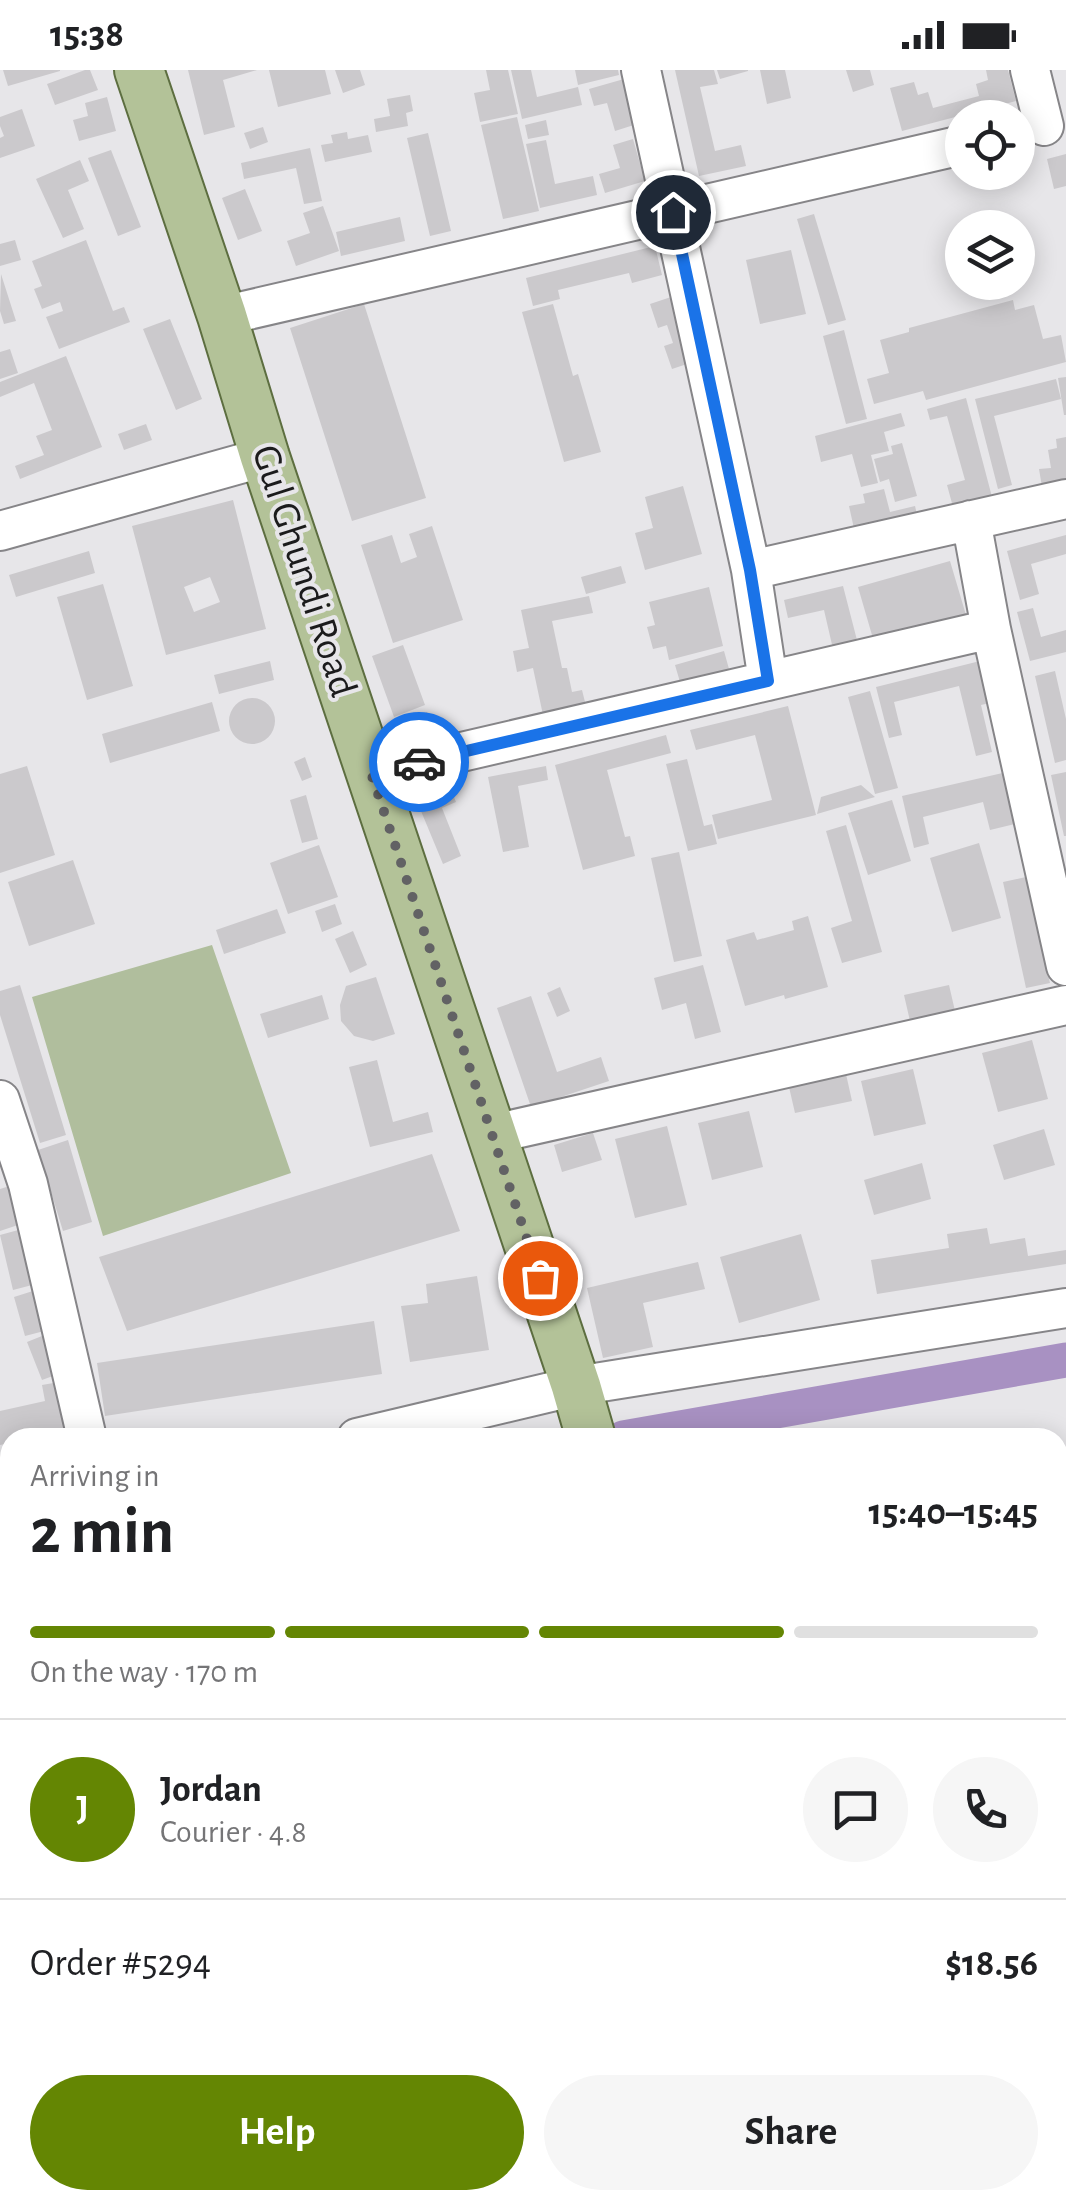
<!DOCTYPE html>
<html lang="en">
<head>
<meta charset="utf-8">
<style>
  body { margin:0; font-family:"Alegreya Sans",sans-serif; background:#f6f6f6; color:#202124; height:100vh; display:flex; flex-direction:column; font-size:38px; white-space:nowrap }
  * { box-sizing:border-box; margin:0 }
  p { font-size:32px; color:#757577 }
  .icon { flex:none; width:55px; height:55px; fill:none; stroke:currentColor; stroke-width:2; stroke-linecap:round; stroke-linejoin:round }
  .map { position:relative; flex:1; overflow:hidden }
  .details { position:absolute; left:0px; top:1358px; width:1068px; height:782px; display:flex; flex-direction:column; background:#fff; border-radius:30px 30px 0 0; box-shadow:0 5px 25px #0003 }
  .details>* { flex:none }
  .buttons { position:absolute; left:945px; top:30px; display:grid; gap:20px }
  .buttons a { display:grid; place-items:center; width:90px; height:90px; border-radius:50%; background:#fff; box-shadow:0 5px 25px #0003; font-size:50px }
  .pin { position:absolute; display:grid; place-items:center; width:85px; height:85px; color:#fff; margin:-42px; border:5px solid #fff; border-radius:50%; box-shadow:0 2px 10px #0007 }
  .courier { position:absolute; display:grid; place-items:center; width:100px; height:100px; margin:-50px; border:8px solid #1a73e8; border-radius:50%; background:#fff; color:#222; box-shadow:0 2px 12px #0007 }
  .head em { font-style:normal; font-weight:700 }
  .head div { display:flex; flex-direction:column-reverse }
  .head { display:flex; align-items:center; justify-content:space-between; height:170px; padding:0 30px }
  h1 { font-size:65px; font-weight:700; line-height:75px }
  .bar { display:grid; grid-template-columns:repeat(4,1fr); gap:15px 10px; align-content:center; height:120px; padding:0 30px }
  .bar i { height:12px; border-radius:8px; background:#e0e0e0 }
  .bar .active { background:#648603 }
  .bar p { grid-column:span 4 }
  .line { display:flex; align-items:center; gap:25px; padding:0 30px; border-top:2px solid #e0e0e0 }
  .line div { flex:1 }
  .round { display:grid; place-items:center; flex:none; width:105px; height:105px; border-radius:52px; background:#f6f6f6 }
  .primary-button { display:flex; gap:20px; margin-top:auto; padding:20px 30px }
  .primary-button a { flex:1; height:115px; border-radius:60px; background:#648603; color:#fff; font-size:40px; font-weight:700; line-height:115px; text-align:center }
  .primary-button a+a { background:#f6f6f6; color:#202124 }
  .status { display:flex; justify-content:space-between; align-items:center; height:70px; padding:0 50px; background:#fff; direction:ltr }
  .status svg { height:28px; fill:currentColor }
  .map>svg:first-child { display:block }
  .green { fill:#b0be9d }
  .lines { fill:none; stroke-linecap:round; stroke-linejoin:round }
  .canal { stroke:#a891c2; stroke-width:35 }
  .building { fill:#cbc9cc; fill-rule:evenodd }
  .minor-casing { stroke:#868588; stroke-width:42 }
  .major-casing { stroke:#5d6e40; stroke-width:52 }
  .highway-casing { stroke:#5d6e40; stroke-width:60 }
  .minor { stroke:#fff; stroke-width:38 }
  .major { stroke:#b3c298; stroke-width:48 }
  .highway { stroke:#809a54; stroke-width:55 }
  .done { stroke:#626264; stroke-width:10; stroke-dasharray:0 18 }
  .route { stroke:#1a73e8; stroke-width:12 }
  .labels { text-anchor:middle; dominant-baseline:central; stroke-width:8; stroke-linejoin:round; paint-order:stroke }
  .street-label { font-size:40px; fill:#1b1b1c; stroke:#e7e6e9 }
</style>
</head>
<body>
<div class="status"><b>15:38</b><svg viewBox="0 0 49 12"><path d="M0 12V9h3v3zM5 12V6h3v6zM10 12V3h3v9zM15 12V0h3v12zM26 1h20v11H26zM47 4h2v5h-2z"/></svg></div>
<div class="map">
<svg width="1066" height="2139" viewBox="0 0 1066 2139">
  <rect width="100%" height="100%" fill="#e7e6e9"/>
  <path class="green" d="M 212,875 L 291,1103 L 103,1166 L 32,927 Z
    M 1066,1733 L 1066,1916 L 1058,1918 L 1058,1734 Z"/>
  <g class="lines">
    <path class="canal" d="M 623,1368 L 1066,1290
      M 0,1464 L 10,1463"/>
  </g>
  <path class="building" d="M 3,0 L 60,0 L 60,1 L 8,16 Z
    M 85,0 L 90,0 L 98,20 L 55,35 L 47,14 Z
    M 188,0 L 257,0 L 223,10 L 235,57 L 204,65 Z
    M 269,0 L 325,0 L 331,24 L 278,37 Z
    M 335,0 L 360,0 L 365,15 L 343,23 Z
    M 486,0 L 508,0 L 518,44 L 480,52 L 474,23 L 490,20 Z
    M 511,0 L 531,0 L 537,27 L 578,17 L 582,35 L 522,49 Z
    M 575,0 L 618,0 L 619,5 L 578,15 Z
    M 675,0 L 714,0 L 718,14 L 700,17 L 715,81 L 741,75 L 746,96 L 699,106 Z
    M 717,0 L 748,0 L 748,1 L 720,9 Z
    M 760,0 L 785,0 L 791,28 L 767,34 Z
    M 846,0 L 870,0 L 874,15 L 853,22 Z
    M 986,0 L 1008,0 L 1016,31 L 902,61 L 890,18 L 914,12 L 918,25 L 928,22 L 933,38 L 979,26 L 976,14 L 988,10 Z
    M 624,9 L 637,54 L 615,61 L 607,33 L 594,36 L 589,19 Z
    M 410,25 L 413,41 L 406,43 L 408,56 L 376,62 L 374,49 L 390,46 L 387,29 Z
    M 107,27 L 116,61 L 79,71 L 73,50 L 88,46 L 85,33 Z
    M 22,39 L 35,76 L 0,88 L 0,68 L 4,66 L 0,56 L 0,47 Z
    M 517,47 L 539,141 L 503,149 L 481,55 Z
    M 546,50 L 549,65 L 528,69 L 525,55 Z
    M 263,57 L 268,72 L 250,79 L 244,63 Z
    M 347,62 L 348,69 L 368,65 L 372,82 L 325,92 L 321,75 L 333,73 L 331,65 Z
    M 428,63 L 451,161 L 430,166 L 407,68 Z
    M 633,69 L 645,111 L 605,123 L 599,104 L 620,98 L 613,75 Z
    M 546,70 L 555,114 L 593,106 L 597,125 L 540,138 L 526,74 Z
    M 310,78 L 322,131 L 304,134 L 296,98 L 244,109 L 241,93 Z
    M 111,80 L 141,157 L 118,166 L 88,88 Z
    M 1066,84 L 1066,116 L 1054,119 L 1047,89 Z
    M 80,90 L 89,111 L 68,120 L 84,159 L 63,168 L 36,109 Z
    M 245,119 L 262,161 L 238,170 L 222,128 Z
    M 323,136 L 339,181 L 296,196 L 287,171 L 310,163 L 303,143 Z
    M 814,144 L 846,250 L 828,255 L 797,149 Z
    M 400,147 L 405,171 L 341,186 L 336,162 Z
    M 15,170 L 21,190 L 0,196 L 0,174 Z
    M 86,170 L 113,241 L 124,237 L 130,252 L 59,279 L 46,247 L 63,241 L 60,232 L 42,239 L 34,219 L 42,216 L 32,191 Z
    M 655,176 L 662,205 L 632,213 L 629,203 L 558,220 L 560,229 L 533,236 L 526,208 Z
    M 791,180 L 806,244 L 760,254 L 746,190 Z
    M 1,204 L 16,251 L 4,254 L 0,241 Z
    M 686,222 L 699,290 L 672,299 L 664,276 L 673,273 L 667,255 L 658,258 L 650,234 Z
    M 1013,230 L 1015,240 L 1034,235 L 1043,269 L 1061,265 L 1066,292 L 926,330 L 923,321 L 874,334 L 867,309 L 889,303 L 880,270 L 909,262 L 909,258 Z
    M 364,234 L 426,428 L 352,451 L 290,258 Z
    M 553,234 L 573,306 L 578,304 L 601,382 L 564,392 L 522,242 Z
    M 170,249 L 202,329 L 176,340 L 143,259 Z
    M 844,260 L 867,349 L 846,354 L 823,266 Z
    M 10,279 L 18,303 L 0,309 L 0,282 Z
    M 66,286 L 102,377 L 20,409 L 15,396 L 44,385 L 36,366 L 52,360 L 34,313 L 0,327 L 0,312 Z
    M 1066,307 L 1066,345 L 1064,345 L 1058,308 Z
    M 1056,309 L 1061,329 L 994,346 L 1012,415 L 998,419 L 975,329 Z
    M 966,328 L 992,427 L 953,437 L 947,415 L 965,410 L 947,346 L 930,350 L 927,339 Z
    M 901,343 L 905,356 L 884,362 L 889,381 L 871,385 L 878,413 L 861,417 L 852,384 L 821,392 L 815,366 Z
    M 146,354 L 152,370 L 124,380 L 118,364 Z
    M 1066,367 L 1066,413 L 1042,417 L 1039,399 L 1051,398 L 1048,380 L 1057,378 L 1056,369 Z
    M 902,373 L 917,426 L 895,432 L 889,409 L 880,412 L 874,389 L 893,384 L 891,376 Z
    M 683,416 L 702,484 L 645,500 L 635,463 L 653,458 L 645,427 Z
    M 884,419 L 890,442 L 915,436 L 918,449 L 855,463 L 849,436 L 865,433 L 863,424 Z
    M 233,430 L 266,559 L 166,585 L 132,456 ZM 210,507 L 220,532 L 194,542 L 184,517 Z
    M 432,456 L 463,550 L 393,573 L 361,475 L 392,465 L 401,493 L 417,487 L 409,464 Z
    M 1066,465 L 1066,484 L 1031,494 L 1039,524 L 1020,530 L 1007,481 Z
    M 89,481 L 95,503 L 16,527 L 9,505 Z
    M 950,491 L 966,545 L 874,572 L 858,517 Z
    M 621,496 L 626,513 L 586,524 L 581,507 Z
    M 103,514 L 133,616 L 87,630 L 57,527 Z
    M 843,516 L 858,574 L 833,579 L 824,540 L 788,548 L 784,530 Z
    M 709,517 L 723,576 L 669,590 L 666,576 L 653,579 L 647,557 L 655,555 L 649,532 Z
    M 589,526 L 593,543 L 552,551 L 562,598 L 567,598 L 572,622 L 582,620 L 586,636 L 543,645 L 533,598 L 517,602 L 513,581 L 529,578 L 521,540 Z
    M 1033,538 L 1041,567 L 1066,560 L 1066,582 L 1030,591 L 1017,542 Z
    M 403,575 L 425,635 L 394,647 L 372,586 Z
    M 724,581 L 729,599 L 680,612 L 675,595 Z
    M 270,591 L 274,610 L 219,624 L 214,605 Z
    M 980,591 L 990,633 L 981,635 L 992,682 L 976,686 L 959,616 L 894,632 L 902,665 L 889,668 L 876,617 Z
    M 1055,601 L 1066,649 L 1066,690 L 1055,693 L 1035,606 Z
    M 870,621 L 898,718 L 875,724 L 848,627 Z
    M229 651a23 23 0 1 1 46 0a23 23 0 1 1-46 0Z
    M 212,632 L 220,661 L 110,693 L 102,664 Z
    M 788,636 L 816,745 L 718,769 L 712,745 L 772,730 L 755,665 L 696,680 L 690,660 Z
    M 427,642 L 437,666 L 412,676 L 403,652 Z
    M 666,665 L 671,683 L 607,700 L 625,767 L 630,766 L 635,786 L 583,800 L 555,695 Z
    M 305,687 L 312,707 L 302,711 L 294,692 Z
    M 687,689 L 704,756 L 712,754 L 717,774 L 688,781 L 666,694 Z
    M 27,696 L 55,785 L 0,803 L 0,704 Z
    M 546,696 L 548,710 L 518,716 L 529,777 L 503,782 L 488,707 Z
    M 1007,702 L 1019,753 L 990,760 L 983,732 L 923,747 L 929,774 L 914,778 L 902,726 Z
    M 1066,702 L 1066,766 L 1064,766 L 1051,705 Z
    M 449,715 L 456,732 L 442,738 L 461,786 L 443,794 L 416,729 Z
    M 861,715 L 875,727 L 817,744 L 821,727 Z
    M 306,725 L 318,769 L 302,773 L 290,730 Z
    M 892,730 L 911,791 L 868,805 L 848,743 Z
    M 846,755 L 882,882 L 842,893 L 831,858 L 852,851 L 826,761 Z
    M 979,773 L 1001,848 L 952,862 L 930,788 Z
    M 319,775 L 338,827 L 288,844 L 270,793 Z
    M 679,782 L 702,886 L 674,892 L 651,788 Z
    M 73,790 L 95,854 L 29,876 L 8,812 Z
    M 1026,807 L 1050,913 L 1026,918 L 1003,812 Z
    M 335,834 L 342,854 L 322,862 L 315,841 Z
    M 277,839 L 286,863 L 224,884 L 216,860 Z
    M 808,846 L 828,917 L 785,929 L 784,925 L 745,936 L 726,870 L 754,862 L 757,870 L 794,860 L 792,851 Z
    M 353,861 L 367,895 L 350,903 L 335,869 Z
    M 703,895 L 721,962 L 695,969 L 686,933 L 662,940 L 654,908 Z
    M 376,907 L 395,964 L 373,971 L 354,966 L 341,951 L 340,935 L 346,916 Z
    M 20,915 L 66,1065 L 40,1073 L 0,945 L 0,921 Z
    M 949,915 L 955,941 L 910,951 L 904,925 Z
    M 560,917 L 570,941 L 557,947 L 547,923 Z
    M 322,925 L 329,949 L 268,968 L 260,944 Z
    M 531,926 L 557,1002 L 601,987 L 609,1011 L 531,1037 L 497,938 Z
    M 1032,970 L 1048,1029 L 998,1042 L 982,983 Z
    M 377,990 L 393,1052 L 428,1042 L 433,1062 L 370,1077 L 349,997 Z
    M 913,999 L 926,1054 L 874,1066 L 861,1011 Z
    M 846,1004 L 852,1031 L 795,1043 L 789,1017 Z
    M 749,1041 L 763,1097 L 712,1110 L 698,1053 Z
    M 667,1056 L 687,1135 L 635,1148 L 615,1069 Z
    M 1044,1059 L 1055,1095 L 1004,1110 L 993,1075 Z
    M 593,1063 L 602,1090 L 562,1102 L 554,1075 Z
    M 68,1070 L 92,1152 L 63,1161 L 38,1080 Z
    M 432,1084 L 460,1161 L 127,1261 L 99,1187 Z
    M 922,1093 L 931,1129 L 874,1145 L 864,1110 Z
    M 13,1115 L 24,1153 L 0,1161 L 0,1119 Z
    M 987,1158 L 990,1174 L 1025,1168 L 1028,1186 L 1066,1180 L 1066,1194 L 877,1224 L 871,1190 L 949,1178 L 947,1164 Z
    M 22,1159 L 36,1214 L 13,1220 L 0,1165 Z
    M 801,1164 L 820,1230 L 739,1253 L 720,1187 Z
    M 698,1192 L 705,1219 L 643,1233 L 653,1277 L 603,1288 L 587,1218 Z
    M 477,1206 L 489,1280 L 410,1292 L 401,1236 L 428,1233 L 426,1214 Z
    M 36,1220 L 48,1260 L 25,1266 L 14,1227 Z
    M 374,1251 L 382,1304 L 105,1346 L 97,1293 Z
    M 47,1264 L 61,1303 L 42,1310 L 27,1272 Z
    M 65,1311 L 75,1359 L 35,1368 L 10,1368 L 10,1373 L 0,1375 L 0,1341 L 45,1331 L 42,1315 Z
    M 1066,1415 L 1066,1468 L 1058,1470 L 1058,1416 Z
    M 10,1497 L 10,1532 L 0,1534 L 0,1499 Z
    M 1058,1558 L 1066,1589 L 1066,1615 L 1058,1617 Z
    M 1066,1650 L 1066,1694 L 1058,1696 L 1058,1652 Z
    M 10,1766 L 10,1799 L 9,1799 L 0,1769 Z
    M 10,1841 L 10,1954 L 0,1957 L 0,1844 Z
    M 0,2078 L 10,2111 L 10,2130 L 15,2130 L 17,2136 L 6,2139 L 0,2139 Z"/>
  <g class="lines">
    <defs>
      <path id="minor" d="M 641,0 L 751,500 L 768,611
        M 1030,0 L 1044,56
        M 222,246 L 962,75
        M 971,450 L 991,559 L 1066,896
        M 0,461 L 265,387
        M 751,500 L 1066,429
        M 371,703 L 991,559
        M 0,1030 L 28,1114 L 87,1368
        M 493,1064 L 1066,935
        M 357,1368 L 576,1316 L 1066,1238
        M 0,1438 L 10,1437
        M 0,1737 L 10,1734
        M 47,2130 L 48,2139"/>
      <path id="major" d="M 139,0 L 222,246 L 265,387 L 576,1316 L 591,1368
        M 953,2130 L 967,2139"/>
      <path id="highway" d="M 1058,1979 L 1066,1977
        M 1058,2058 L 1066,2056
        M 836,2130 L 852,2130
        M 379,2139 L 412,2130
        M 663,2139 L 695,2130"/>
    </defs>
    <use href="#minor" class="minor-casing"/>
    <use href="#major" class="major-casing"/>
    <use href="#highway" class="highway-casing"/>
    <use href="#minor" class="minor"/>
    <use href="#major" class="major"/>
    <use href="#highway" class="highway"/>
  </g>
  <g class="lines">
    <path class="done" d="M 419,692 L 371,703 L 540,1208"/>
    <path class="route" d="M 419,692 L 768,611 L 750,500 L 673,142"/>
  </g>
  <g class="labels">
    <g class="street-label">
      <text transform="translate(304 501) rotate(72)">Gul Ghundi Road</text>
    </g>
  </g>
</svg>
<div class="buttons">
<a><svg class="icon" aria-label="locate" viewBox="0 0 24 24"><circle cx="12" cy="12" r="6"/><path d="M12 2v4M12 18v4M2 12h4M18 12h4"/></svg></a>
<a><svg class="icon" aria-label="layers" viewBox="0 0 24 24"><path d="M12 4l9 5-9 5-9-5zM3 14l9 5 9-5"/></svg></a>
</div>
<div class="pin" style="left:540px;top:1208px;background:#ea580c"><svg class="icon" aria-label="bag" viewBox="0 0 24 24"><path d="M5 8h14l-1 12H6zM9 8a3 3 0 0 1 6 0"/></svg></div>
<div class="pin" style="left:673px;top:142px;background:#1f2937"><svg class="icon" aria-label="home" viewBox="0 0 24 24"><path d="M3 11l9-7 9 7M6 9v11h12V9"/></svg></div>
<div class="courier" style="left:419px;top:692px"><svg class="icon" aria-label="car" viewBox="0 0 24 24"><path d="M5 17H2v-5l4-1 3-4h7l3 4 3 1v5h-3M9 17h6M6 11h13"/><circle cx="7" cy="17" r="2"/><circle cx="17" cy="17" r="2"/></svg></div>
<section class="details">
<div class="head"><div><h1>2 min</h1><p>Arriving in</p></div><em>15:40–15:45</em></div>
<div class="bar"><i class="active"></i><i class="active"></i><i class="active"></i><i></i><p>On the way · 170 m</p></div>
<div class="line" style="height:180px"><b class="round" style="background:#648603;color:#fff">J</b><div><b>Jordan</b><p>Courier · 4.8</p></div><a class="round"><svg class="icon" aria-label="chat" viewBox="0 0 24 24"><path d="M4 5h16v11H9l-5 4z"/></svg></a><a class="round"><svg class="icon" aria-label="phone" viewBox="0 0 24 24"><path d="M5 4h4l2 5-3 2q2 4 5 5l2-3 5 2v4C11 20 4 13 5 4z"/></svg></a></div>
<div class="line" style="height:130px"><div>Order #5294</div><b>$18.56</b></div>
<div class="primary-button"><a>Help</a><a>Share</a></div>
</section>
</div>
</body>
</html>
